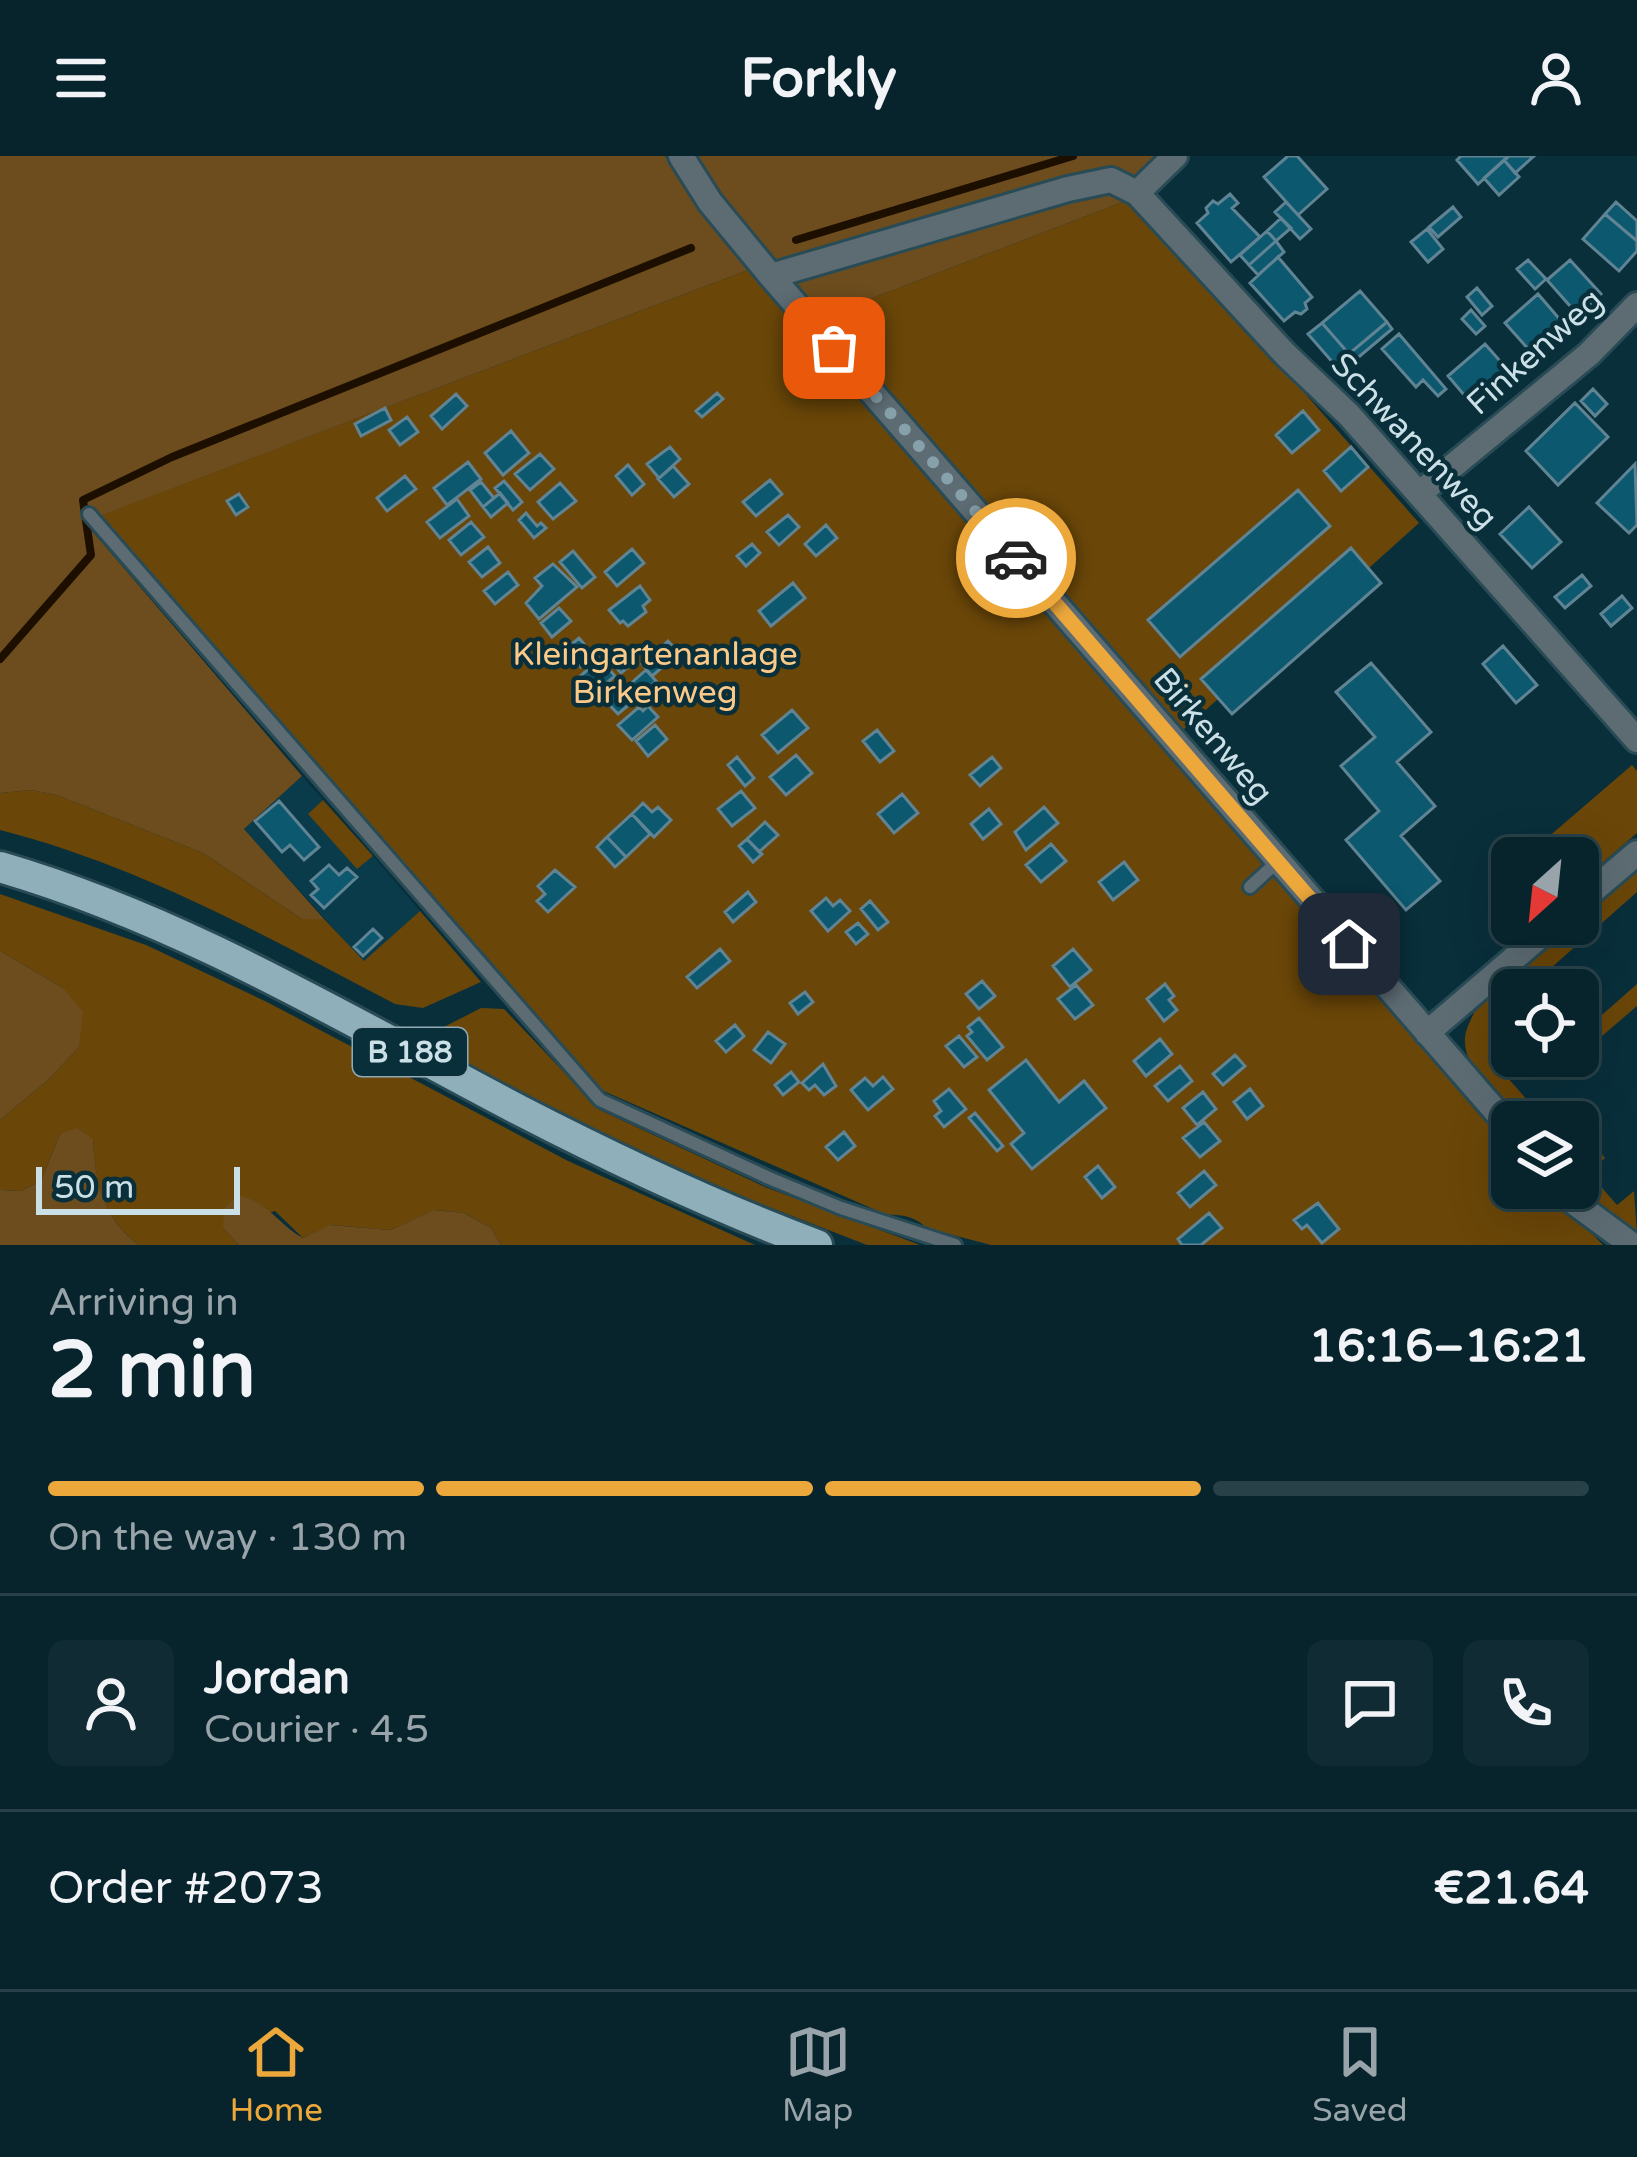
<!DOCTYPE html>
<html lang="en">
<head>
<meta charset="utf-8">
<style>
  body { margin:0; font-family:"Varela Round",sans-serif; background:#102b34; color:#f1f3f6; height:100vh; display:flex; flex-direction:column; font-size:45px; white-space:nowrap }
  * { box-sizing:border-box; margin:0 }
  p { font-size:39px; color:#98a4a9 }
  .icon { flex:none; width:66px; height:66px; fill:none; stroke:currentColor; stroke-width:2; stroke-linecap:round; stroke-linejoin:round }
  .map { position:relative; height:1089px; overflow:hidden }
  .panel { display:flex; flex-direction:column; background:#07232c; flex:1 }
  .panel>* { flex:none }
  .needle { width:78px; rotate:207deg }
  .tools { position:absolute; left:1491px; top:681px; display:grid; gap:24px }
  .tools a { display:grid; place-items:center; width:108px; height:108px; border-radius:18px; background:#07232c; box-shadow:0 12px 48px #0002,0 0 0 3px #284048; font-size:60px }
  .scale { position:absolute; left:36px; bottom:30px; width:204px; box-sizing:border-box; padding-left:12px; border:6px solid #cbdfe6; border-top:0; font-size:33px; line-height:42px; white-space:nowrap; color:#cbdfe6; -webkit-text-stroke:9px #092f3b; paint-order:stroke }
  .pin { position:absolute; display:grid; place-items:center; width:102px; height:102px; color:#fff; margin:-51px; border-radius:24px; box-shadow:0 6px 18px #0006 }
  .courier { position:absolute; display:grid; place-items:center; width:120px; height:120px; margin:-60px; border:9px solid #eda83c; border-radius:50%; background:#fff; color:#222; box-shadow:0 3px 15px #0007 }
  .summary em { font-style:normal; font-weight:800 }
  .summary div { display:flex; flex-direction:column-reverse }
  .summary { display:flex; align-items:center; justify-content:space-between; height:204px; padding:0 48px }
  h1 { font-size:78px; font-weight:800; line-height:90px }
  .bar { display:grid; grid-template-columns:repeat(4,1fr); gap:18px 12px; align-content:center; height:144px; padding:0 48px }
  .bar i { height:15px; border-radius:9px; background:#284048 }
  .bar .on { background:#eda83c }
  .bar p { grid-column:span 4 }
  .line { display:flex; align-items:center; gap:30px; padding:0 48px; border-top:3px solid #284048 }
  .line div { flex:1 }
  .round { display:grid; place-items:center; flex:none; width:126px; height:126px; border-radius:18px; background:#102b34 }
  header { display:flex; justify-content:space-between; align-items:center; height:156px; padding:0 48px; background:#07232c; font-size:54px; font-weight:800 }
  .dock { display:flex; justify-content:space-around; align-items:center; height:168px; border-top:3px solid #284048; background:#07232c; font-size:33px; color:#98a4a9 }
  .dock a { display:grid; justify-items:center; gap:6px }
  .dock .on { color:#eda83c }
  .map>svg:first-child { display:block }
  .built { fill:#0a3b4b }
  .green { fill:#6a4608 }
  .forest { fill:#6d4d1d }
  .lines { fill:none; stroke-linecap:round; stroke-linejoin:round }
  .stream { stroke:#1c0f00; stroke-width:8 }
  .building { fill:#0b586f; stroke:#608493; stroke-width:3 }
  .lane-casing { stroke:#284b56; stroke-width:18 }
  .street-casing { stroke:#284b56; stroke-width:30 }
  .primary-casing { stroke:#284b56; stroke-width:36 }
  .lane { stroke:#5d6c73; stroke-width:12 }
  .street { stroke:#5d6c73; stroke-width:24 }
  .primary { stroke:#8fafbb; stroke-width:30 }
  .done { stroke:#87a1aa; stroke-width:12; stroke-dasharray:0 21.6 }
  .route { stroke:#eda83c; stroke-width:15 }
  .labels { text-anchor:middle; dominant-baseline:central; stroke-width:9; stroke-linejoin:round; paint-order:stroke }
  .shield { fill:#092f3b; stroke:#91aab3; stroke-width:3 }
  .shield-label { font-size:30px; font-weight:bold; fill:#cbdfe6 }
  .street-label { font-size:33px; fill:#cbdfe6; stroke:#092f3b }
  .park-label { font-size:33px; fill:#fcca88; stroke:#092f3b }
</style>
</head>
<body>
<header><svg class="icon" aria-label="menu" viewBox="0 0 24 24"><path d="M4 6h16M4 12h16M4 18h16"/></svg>Forkly<svg class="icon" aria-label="person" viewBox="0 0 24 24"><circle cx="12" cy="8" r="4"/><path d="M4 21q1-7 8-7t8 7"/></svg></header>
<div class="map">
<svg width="1637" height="1089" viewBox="0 0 1637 1089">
  <rect width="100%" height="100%" fill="#092f3b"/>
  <path class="built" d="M 302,620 L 323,644 L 309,658 L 357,713 L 373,700 L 420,755 L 364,806 L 244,673 Z"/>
  <path class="green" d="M 1133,42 L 1419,367 L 1369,412 L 1381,427 L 1232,557 L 1218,543 L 1182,575 L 823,161 Z
    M 748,114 L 1512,992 L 1512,1032 L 1547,1032 L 1603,1089 L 991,1089 L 926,1072 C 917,1061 900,1058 887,1059 L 599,933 L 96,361 Z
    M 1632,609 L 1637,615 L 1637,677 L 1578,728 L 1578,702 L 1538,702 L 1532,695 Z
    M 31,634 L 57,639 L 203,697 L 302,763 L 324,763 L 364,805 L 420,755 L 481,826 L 423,852 L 395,848 C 267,781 141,710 0,674 L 0,637 Z
    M 323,644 L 373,700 L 357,713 L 308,658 Z
    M 1637,715 L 1637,736 L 1526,834 L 1512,834 L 1512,846 L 1489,866 L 1505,886 L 1489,900 L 1546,966 L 1519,966 C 1500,944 1462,913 1465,881 C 1466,872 1472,861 1476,853 Z
    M 0,738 L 146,789 L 267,846 L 568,1005 L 755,1089 L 501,1089 L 491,1072 L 464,1057 L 435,1054 L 391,1074 L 331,1069 L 303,1082 L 275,1055 L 223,1072 L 239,1089 L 139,1089 C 103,1063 95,1025 93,984 L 60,978 L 41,1025 L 21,1035 L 0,1034 L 0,964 L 49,923 L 79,891 L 63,832 L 0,795 Z
    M 1637,828 L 1637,850 L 1581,898 L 1595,914 C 1574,920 1566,916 1553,900 L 1578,900 L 1578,880 Z
    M 481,852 L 504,853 L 600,954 L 765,1031 L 920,1089 L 867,1089 L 743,1041 L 583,969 L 400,871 L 442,872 Z
    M 1578,969 L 1605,1002 L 1589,1017 L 1617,1049 L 1634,1035 L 1637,1078 L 1608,1060 L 1576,1032 Z"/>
  <path class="forest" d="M 0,0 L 665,0 L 698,51 L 748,114 L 97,361 L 87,369 L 302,620 L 244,673 L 324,763 L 302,763 L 203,697 L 57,639 L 31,634 L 0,637 Z
    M 695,0 L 1173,0 L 1133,42 L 823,161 L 721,40 Z
    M 0,795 L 63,832 L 83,856 L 79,891 L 49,923 L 0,964 Z
    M 77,972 L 93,983 C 95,1025 103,1063 139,1089 L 0,1089 L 0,1034 L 21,1035 L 41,1025 L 60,978 Z
    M 237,1039 C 271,1047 276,1067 303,1082 L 330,1069 L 391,1074 L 434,1054 L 464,1057 L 491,1072 L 501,1089 L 239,1089 L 223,1072 L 224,1053 Z"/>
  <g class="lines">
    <path class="stream" d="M 796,84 L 1073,0
      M 0,503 L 91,399 L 83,344 L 172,301 L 691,92"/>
  </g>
  <path class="building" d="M 1288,0 L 1297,0 L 1327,33 L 1298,59 L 1264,21 Z
    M 1461,0 L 1505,0 L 1507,2 L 1478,28 L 1457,4 Z
    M 1509,0 L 1534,0 L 1515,17 L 1504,4 Z
    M 1504,4 L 1519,21 L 1499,39 L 1484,22 Z
    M 1230,38 L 1238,47 L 1232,52 L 1260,81 L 1231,106 L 1197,67 L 1208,57 L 1206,52 L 1213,45 L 1218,48 Z
    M 1286,46 L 1311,73 L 1300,83 L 1275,56 Z
    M 1616,46 L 1637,65 L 1637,85 L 1605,58 Z
    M 1453,51 L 1461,61 L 1438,81 L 1429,71 Z
    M 1605,58 L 1637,85 L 1637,95 L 1619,115 L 1583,83 Z
    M 1281,62 L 1291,72 L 1276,85 L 1267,75 Z
    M 1427,73 L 1443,93 L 1428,106 L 1411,86 Z
    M 1267,75 L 1276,85 L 1249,109 L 1240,99 Z
    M 1276,85 L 1284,96 L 1258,119 L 1249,109 Z
    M 1278,101 L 1312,141 L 1305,147 L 1307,153 L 1301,158 L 1295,156 L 1284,165 L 1250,127 Z
    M 1528,104 L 1546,123 L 1535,133 L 1517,113 Z
    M 1570,104 L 1601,138 L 1578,159 L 1547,124 Z
    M 1477,132 L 1492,150 L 1482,159 L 1467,141 Z
    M 1360,135 L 1387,166 L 1349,198 L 1322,167 Z
    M 1538,138 L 1563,167 L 1530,195 L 1505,167 Z
    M 1471,154 L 1485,170 L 1476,178 L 1462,163 Z
    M 1387,166 L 1392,173 L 1341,216 L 1308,178 L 1322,167 L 1349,198 Z
    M 1399,178 L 1446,233 L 1438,240 L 1423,224 L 1416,231 L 1382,193 Z
    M 1485,188 L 1508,214 L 1471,247 L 1448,220 Z
    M 1593,233 L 1607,248 L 1595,260 L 1581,245 Z
    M 717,237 L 723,243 L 702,261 L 696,255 Z
    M 456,238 L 467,250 L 442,273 L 431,260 Z
    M 1575,247 L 1608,281 L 1558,329 L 1526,295 Z
    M 385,252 L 391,264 L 361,280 L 355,268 Z
    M 1303,255 L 1319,274 L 1292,297 L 1276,279 Z
    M 407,261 L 418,276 L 400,289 L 389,274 Z
    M 511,275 L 529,297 L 503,319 L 485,297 Z
    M 670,291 L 680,303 L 659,322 L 647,308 Z
    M 1351,291 L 1368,311 L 1341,335 L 1324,315 Z
    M 540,298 L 554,313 L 530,334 L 515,318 Z
    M 468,306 L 481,323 L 447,349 L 434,332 Z
    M 1635,308 L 1637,369 L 1629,377 L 1597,347 Z
    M 628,309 L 644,328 L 632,339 L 616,320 Z
    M 673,310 L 689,328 L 674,341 L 658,323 Z
    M 405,320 L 416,333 L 387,355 L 377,342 Z
    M 770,324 L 782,338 L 756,360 L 743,346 Z
    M 504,325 L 522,346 L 513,354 L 495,332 Z
    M 481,326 L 494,342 L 483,351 L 470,334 Z
    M 560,327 L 576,345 L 553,363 L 538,346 Z
    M 1298,334 L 1330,370 L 1180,501 L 1148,464 Z
    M 500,337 L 508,347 L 491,361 L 483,351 Z
    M 239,338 L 248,351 L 236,359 L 227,345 Z
    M 457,343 L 469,360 L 440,382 L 427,366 Z
    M 1529,351 L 1561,386 L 1532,412 L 1500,378 Z
    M 526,357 L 537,370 L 541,367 L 546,372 L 534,382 L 519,364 Z
    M 788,359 L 799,371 L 779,389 L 767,376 Z
    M 471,366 L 484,381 L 461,399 L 449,384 Z
    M 826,369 L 837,382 L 816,400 L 805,388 Z
    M 752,388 L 760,397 L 746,410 L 737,400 Z
    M 488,391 L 500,407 L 482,421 L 469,406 Z
    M 1351,392 L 1381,427 L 1232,558 L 1201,523 Z
    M 632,393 L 644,407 L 617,430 L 605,416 Z
    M 573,395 L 595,421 L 582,432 L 560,406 Z
    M 553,408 L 577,431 L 539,463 L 526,447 L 542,430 L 535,422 Z
    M 508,416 L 518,429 L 495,448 L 484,435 Z
    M 1582,419 L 1591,430 L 1565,452 L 1555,441 Z
    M 793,427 L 805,442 L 771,470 L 759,455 Z
    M 640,430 L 650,444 L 643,450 L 646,456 L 628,470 L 623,465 L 620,467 L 609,454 Z
    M 1622,440 L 1632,452 L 1611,470 L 1601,458 Z
    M 559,452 L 571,465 L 552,481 L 541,467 Z
    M 579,482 L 594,500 L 581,511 L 566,493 Z
    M 668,485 L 679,497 L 652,520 L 642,508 Z
    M 1503,490 L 1537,529 L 1516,547 L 1483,508 Z
    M 627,494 L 636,505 L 621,517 L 612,507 Z
    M 600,503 L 615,520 L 592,539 L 578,522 Z
    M 1371,507 L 1431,576 L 1397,606 L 1435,650 L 1401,680 L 1440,725 L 1406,754 L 1346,684 L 1379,655 L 1341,610 L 1375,581 L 1336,536 Z
    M 646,514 L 656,525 L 639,540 L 629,529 Z
    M 622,525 L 637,542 L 618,558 L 600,539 L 605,534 L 609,538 Z
    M 648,550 L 658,561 L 632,584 L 618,569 L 639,551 L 643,555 Z
    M 792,554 L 808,572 L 778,597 L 762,579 Z
    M 655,569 L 667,583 L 648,600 L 636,585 Z
    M 877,574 L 894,595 L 880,606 L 863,585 Z
    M 796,599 L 812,617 L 786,639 L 770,621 Z
    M 737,601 L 754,622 L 745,630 L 728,609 Z
    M 992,601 L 1001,612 L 980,630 L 970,619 Z
    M 741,635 L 755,652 L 732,670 L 718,653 Z
    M 902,638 L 918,657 L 894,677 L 878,658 Z
    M 279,645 L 319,691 L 304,704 L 290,689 L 282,696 L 255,665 Z
    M 643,647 L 652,656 L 658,651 L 671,664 L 654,681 L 632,658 Z
    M 1044,651 L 1058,667 L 1026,694 L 1015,676 Z
    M 989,653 L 1001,668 L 983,683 L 971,668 Z
    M 632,658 L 650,678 L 626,701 L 607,681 Z
    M 765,666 L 778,679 L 759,696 L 747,683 Z
    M 607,681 L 626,701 L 615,711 L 597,691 Z
    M 747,683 L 762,698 L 753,706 L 739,690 Z
    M 1051,688 L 1066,705 L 1041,726 L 1026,709 Z
    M 1124,706 L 1138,724 L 1113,744 L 1099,726 Z
    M 329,709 L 339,719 L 347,712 L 357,721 L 324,752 L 311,739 L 318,733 L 311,725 Z
    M 555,714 L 575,731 L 548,756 L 537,745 L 545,738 L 538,730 Z
    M 748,736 L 756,746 L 733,766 L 725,756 Z
    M 826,742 L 833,750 L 840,744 L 850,755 L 828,775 L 811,755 Z
    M 870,745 L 888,766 L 878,774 L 861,753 Z
    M 858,767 L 868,778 L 856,788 L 846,776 Z
    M 373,773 L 382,782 L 363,800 L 354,791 Z
    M 720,793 L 730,805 L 697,832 L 687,821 Z
    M 1073,793 L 1091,814 L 1070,831 L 1053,810 Z
    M 982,825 L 995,840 L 979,853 L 966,838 Z
    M 1165,828 L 1174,840 L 1169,844 L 1177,854 L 1164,865 L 1147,843 Z
    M 1076,829 L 1093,849 L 1075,863 L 1058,843 Z
    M 805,836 L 813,846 L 798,858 L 790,847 Z
    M 979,862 L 1003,891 L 987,904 L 967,880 L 972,876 L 968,871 Z
    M 735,869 L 744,880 L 726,896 L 716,885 Z
    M 768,876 L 785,888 L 771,907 L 754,894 Z
    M 959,880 L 977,901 L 964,911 L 946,890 Z
    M 1160,883 L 1172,898 L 1146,920 L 1134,905 Z
    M 1235,899 L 1245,910 L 1223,929 L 1213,918 Z
    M 1026,904 L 1059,946 L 1084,925 L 1106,952 L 1032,1013 L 1011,988 L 1024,977 L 989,934 Z
    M 823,908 L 836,930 L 824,939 L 815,929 L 809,934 L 802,927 Z
    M 1180,910 L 1192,925 L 1168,945 L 1155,930 Z
    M 791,916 L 799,926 L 783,939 L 775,929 Z
    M 883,921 L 893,933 L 868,954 L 851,934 L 865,922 L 873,930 Z
    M 949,933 L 966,953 L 944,971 L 935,960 L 941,955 L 934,945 Z
    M 1250,933 L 1263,950 L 1247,963 L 1234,946 Z
    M 1203,936 L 1216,953 L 1197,969 L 1183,952 Z
    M 975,957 L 1003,990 L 997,995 L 969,962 Z
    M 1204,966 L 1220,985 L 1200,1001 L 1183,982 Z
    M 844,976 L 855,990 L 838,1004 L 826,991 Z
    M 1098,1010 L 1115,1031 L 1102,1042 L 1085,1021 Z
    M 1204,1015 L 1216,1029 L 1190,1051 L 1178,1037 Z
    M 1318,1047 L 1339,1073 L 1322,1087 L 1307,1069 L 1302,1073 L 1294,1064 Z
    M 1209,1057 L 1222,1072 L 1201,1089 L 1182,1089 L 1178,1083 Z"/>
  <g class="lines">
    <defs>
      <path id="lane" d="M 89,358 L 600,944 L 769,1022 L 841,1052 L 955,1089
        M 1250,731 L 1277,706"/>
      <path id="street" d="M 681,0 L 710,46 L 771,120 L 1512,974
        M 1137,37 L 1175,0
        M 771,120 L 1068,33 L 1111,24 L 1137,37 L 1285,198 L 1349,259 L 1637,584
        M 1420,337 L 1589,198 L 1637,149
        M 1578,747 L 1637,697
        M 1427,877 L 1554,768
        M 1562,1032 L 1575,1047 L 1632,1089"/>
      <path id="primary" d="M 0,711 C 185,765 349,865 519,954 C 616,1004 715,1051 817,1089"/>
    </defs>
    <use href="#lane" class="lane-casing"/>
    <use href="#street" class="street-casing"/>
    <use href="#primary" class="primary-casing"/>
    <use href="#lane" class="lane"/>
    <use href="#street" class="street"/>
    <use href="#primary" class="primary"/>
  </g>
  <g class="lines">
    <path class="done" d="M 834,192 L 1016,402"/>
    <path class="route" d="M 1016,402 L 1349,788"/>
  </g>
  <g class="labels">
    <rect class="shield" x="353" y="872" width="114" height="48" rx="9"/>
    <g class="shield-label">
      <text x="410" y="896">B 188</text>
    </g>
    <g class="street-label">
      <text transform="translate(1535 196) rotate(-42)">Finkenweg</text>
      <text transform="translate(1414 285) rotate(47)">Schwanenweg</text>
      <text transform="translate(1213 580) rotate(50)">Birkenweg</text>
    </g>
    <g class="park-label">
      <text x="655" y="498">Kleingartenanlage<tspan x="655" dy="38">Birkenweg</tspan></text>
    </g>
  </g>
</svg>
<div class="tools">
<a><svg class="needle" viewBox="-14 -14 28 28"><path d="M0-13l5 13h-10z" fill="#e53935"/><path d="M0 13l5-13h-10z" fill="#98a4a9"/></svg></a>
<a><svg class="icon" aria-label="locate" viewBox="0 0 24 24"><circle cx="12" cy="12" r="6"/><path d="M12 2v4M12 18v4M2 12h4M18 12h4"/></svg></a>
<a><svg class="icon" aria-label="layers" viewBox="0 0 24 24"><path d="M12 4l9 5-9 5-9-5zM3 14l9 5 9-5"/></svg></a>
</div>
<div class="scale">50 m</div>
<div class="pin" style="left:834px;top:192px;background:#ea580c"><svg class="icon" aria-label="bag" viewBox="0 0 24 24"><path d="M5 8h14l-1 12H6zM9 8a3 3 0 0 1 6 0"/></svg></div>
<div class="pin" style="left:1349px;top:788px;background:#1f2937"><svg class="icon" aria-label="home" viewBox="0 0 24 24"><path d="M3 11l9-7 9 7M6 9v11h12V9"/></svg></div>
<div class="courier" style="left:1016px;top:402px"><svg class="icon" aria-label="car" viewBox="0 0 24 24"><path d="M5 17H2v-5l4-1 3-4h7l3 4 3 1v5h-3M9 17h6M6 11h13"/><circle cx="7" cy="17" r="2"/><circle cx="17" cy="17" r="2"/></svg></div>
</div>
<section class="panel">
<div class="summary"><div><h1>2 min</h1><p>Arriving in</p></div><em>16:16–16:21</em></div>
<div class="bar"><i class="on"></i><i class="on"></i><i class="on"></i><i></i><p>On the way · 130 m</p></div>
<div class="line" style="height:216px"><a class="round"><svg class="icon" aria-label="person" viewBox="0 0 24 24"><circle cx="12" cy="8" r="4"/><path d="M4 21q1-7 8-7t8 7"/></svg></a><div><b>Jordan</b><p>Courier · 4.5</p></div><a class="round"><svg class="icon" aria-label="chat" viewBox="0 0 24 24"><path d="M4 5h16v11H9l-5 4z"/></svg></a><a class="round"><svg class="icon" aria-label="phone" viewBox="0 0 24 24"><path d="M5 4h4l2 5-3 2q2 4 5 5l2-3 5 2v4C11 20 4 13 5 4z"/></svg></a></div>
<div class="line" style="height:156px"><div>Order #2073</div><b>€21.64</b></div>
</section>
<nav class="dock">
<a class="on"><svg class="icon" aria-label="home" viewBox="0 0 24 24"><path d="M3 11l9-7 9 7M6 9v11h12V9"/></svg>Home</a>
<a><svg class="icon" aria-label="map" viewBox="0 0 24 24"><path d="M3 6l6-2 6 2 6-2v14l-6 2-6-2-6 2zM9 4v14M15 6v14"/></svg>Map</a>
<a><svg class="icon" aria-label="saved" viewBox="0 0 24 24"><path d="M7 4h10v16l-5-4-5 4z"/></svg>Saved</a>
</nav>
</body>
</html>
